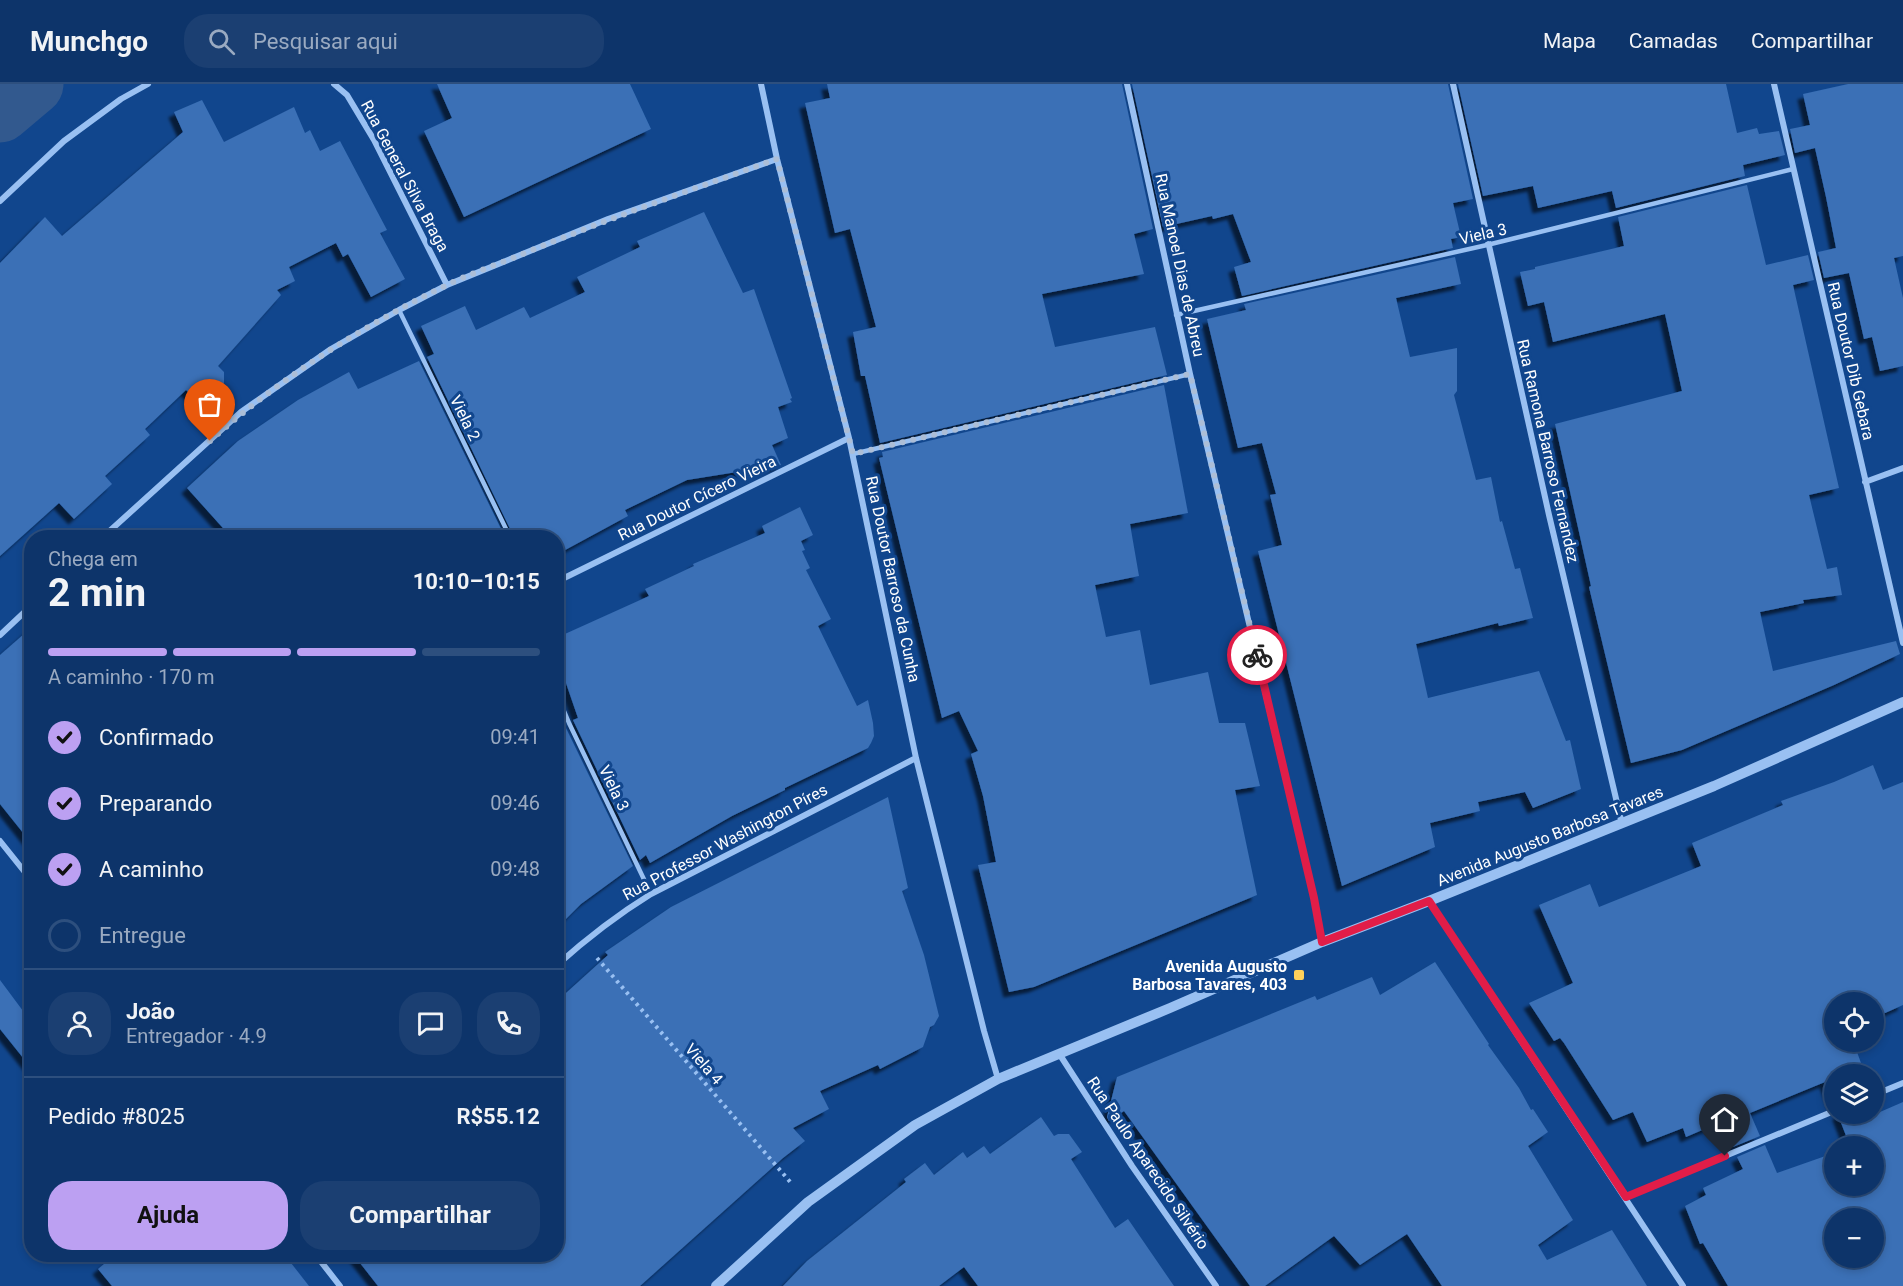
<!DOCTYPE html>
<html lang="pt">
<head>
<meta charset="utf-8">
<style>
  body { margin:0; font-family:Roboto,sans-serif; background:#1b3f72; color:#f1f3f6; height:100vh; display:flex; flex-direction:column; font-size:22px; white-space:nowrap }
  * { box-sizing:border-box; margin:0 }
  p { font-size:20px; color:#9aaac1 }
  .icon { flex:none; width:33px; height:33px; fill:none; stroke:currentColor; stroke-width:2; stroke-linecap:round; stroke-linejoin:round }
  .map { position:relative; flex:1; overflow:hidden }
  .sheet { position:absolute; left:24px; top:446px; width:540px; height:732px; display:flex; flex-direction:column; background:#0d346a; border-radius:24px; box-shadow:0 3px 9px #0003,0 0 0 2px #2d4f7e }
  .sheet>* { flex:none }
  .controls { position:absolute; left:1824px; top:908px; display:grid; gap:12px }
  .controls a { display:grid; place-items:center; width:60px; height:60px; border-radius:50%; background:#0d346a; box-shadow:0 3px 9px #0003,0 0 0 2px #2d4f7e; font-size:30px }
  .pin { position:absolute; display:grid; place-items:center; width:51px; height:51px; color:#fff; margin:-62px -26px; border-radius:50% 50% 50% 0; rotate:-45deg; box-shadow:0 0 6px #0007 }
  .pin .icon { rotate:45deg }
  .courier { position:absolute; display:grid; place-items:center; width:60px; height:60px; margin:-30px; border:4px solid #e11d48; border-radius:50%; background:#fff; color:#222; box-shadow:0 2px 8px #0007 }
  .headline em { font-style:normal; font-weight:700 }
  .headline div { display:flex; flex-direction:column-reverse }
  .headline { display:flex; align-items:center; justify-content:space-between; height:102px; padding:0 24px }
  h1 { font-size:39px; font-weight:700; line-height:45px }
  .bar { display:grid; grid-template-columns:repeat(4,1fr); gap:9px 6px; align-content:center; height:72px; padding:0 24px }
  .bar i { height:8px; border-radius:4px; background:#2d4f7e }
  .bar .on { background:#bca0f2 }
  .bar p { grid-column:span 4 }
  .line { display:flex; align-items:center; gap:15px; padding:0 24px; border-top:2px solid #2d4f7e }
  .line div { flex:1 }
  .round { display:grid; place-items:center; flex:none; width:63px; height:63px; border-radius:24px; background:#1b3f72 }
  ol { padding:0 24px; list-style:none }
  li { display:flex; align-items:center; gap:18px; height:66px }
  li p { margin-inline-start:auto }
  li .icon { padding:6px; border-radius:50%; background:#bca0f2; color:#111; stroke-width:4 }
  li:last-child { color:#9aaac1 }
  li i { width:33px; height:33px; border:3px solid #2d4f7e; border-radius:50% }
  .action { display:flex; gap:12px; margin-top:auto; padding:12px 24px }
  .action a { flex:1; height:69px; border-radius:24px; background:#bca0f2; color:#111; font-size:24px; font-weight:700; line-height:69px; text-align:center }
  .action a+a { background:#1b3f72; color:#f1f3f6 }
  header { display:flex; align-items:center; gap:36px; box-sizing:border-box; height:84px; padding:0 30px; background:#0d346a; border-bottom:2px solid #2d4f7e }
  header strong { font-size:28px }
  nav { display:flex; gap:33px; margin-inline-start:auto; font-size:21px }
  .search { width:420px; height:54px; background:#1b3f72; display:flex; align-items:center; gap:15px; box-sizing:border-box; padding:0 21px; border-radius:24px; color:#9aaac1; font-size:22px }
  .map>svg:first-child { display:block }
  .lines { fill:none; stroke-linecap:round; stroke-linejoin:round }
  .river { stroke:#32598e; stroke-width:63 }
  .building { fill:#3a70b6; fill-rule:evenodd; filter:url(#shadow) }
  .path { stroke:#99c0f2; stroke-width:4; stroke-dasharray:3 4.5; stroke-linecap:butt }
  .service { stroke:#99c0f2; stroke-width:4.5 }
  .minor { stroke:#99c0f2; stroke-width:6 }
  .tertiary { stroke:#99c0f2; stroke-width:10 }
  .done { stroke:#acbed7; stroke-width:6; stroke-dasharray:0 10.8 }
  .route { stroke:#e11d48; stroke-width:8 }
  .poi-dot { fill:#ffd15a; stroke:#11468d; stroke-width:2 }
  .labels { text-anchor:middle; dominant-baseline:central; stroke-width:6; stroke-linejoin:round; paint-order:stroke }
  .street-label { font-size:16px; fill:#fff; stroke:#11468d }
  .poi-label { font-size:16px; font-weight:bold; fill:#fff; stroke:#11468d; text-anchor:end }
</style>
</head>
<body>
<header>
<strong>Munchgo</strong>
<div class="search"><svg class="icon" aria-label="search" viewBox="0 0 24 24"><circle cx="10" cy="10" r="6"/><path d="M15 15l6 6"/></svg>Pesquisar aqui</div>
<nav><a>Mapa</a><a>Camadas</a><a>Compartilhar</a></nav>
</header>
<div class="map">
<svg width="1903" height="1202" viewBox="0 0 1903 1202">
  <defs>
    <filter id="shadow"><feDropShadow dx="-5.5" dy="5.5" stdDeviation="1.5" flood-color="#0009"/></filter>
  </defs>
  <rect width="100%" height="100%" fill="#11468d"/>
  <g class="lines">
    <path class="river" d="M 0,27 L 32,0"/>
  </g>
  <path class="building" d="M 437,0 L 630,0 L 651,45 L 464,133 L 424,47 L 452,34 Z
    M 827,0 L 1122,0 L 1153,145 L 1134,150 L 1144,190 L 1042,210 L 1055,263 L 1155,243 L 1167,291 L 880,359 L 865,292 L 861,292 L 853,248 L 876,243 L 850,145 L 835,149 L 805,19 L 830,14 Z
    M 1132,0 L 1448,0 L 1473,115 L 1453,119 L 1461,153 L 1451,155 L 1453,164 L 1242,212 L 1234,183 L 1251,178 L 1233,130 L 1213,135 L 1212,132 L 1163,143 Z
    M 1458,0 L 1726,0 L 1737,49 L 1757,44 L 1759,50 L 1779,47 L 1785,71 L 1743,81 L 1745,92 L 1616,124 L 1612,107 L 1538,124 L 1533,102 L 1483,112 Z
    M 1848,0 L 1903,0 L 1903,172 L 1894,174 L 1903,214 L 1903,282 L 1880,287 L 1872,253 L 1864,255 L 1849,189 L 1824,194 L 1818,168 L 1836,164 L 1826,113 L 1815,64 L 1795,69 L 1790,45 L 1810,41 L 1803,10 Z
    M 202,16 L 224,58 L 294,23 L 305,49 L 310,46 L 320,67 L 340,57 L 387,146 L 380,149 L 405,195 L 371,213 L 348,170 L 343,173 L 336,159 L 289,183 L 295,197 L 277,206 L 281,211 L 218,282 L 224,288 L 224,299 L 205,315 L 195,315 L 186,306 L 145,345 L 150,351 L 105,392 L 112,400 L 74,435 L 59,419 L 0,472 L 0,179 L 45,133 L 62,152 L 183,48 L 174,28 Z
    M 1747,101 L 1766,181 L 1808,171 L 1814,196 L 1793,201 L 1839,404 L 1809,411 L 1827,485 L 1837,483 L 1842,511 L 1803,516 L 1804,519 L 1760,528 L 1773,587 L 1896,557 L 1900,570 L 1834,601 L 1682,666 L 1631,679 L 1589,503 L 1591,502 L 1555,340 L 1682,307 L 1665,230 L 1553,258 L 1544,218 L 1528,222 L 1520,188 L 1535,185 L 1535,183 L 1624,162 L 1618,133 Z
    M 704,128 L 743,209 L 754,205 L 792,314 L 790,315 L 792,318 L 778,323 L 788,354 L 772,361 L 781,381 L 687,396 L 625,426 L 628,432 L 556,471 L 556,453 L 514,453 L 427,273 L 434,270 L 421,242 L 465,222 L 476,246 L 524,223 L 530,234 L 585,208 L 577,193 L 640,163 L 637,157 Z
    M 1455,173 L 1461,200 L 1396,214 L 1410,273 L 1457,264 L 1457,307 L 1454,311 L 1476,396 L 1491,393 L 1500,438 L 1502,437 L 1515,485 L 1520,484 L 1533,534 L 1499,542 L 1498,539 L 1416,560 L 1428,614 L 1539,587 L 1566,657 L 1570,656 L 1581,705 L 1533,724 L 1525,708 L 1478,718 L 1480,727 L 1430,739 L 1435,763 L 1342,802 L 1258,467 L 1282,461 L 1270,411 L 1276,410 L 1262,359 L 1238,364 L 1207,235 L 1246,226 L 1244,220 Z
    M 419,277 L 505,453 L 231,453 L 187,404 L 238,357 L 298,316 L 349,288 L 358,305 Z
    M 1164,301 L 1188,429 L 1130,440 L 1139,492 L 1095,501 L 1106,553 L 1140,546 L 1150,601 L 1208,588 L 1219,639 L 1245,639 L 1260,702 L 1235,706 L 1257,811 L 1034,903 L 1009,908 L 978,781 L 996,778 L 983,712 L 971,670 L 978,667 L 959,627 L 942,634 L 879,374 L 883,373 L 882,368 Z
    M 800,423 L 813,451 L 801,457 L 805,466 L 802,467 L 810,484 L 806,486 L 831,535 L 818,542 L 857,622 L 868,616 L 873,639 L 874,652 L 871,659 L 868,664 L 785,704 L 785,706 L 732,732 L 650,779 L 646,771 L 640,776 L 573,636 L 578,634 L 556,570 L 556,554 L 649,512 L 645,505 L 694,482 L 693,480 L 765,449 L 762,442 Z
    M 32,543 L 32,760 L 0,720 L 0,571 Z
    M 564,640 L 633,782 L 581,820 L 556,845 L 556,643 Z
    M 1873,681 L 1883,706 L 1903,698 L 1903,921 L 1874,934 L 1874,918 L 1834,918 L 1834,957 L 1853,957 L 1865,990 L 1834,990 L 1834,1022 L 1825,998 L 1750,1029 L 1760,1052 L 1733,1063 L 1721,1038 L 1686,1053 L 1683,1044 L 1647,1058 L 1633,1028 L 1613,1036 L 1564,959 L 1560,954 L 1554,957 L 1529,919 L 1573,899 L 1539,821 L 1590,800 L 1599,823 L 1701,782 L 1692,759 L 1783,721 L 1781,717 L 1834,698 Z
    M 888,713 L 908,804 L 902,807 L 924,871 L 939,932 L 934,941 L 930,943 L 923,963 L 880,985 L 878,981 L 820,1007 L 829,1025 L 793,1044 L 805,1057 L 783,1074 L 640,1202 L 378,1202 L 353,1170 L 556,1170 L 556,918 L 608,871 L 605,868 L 671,823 Z
    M 1435,878 L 1489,960 L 1488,961 L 1519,1004 L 1531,1026 L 1533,1025 L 1548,1048 L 1528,1062 L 1573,1136 L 1538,1161 L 1547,1176 L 1612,1146 L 1647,1202 L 1442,1202 L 1407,1150 L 1360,1181 L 1334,1152 L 1265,1202 L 1250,1202 L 1124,1027 L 1109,1037 L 1107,1033 L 1117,993 L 1315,912 L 1317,916 L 1372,893 L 1380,911 Z
    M 0,896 L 32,939 L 32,985 L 0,945 Z
    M 1874,1016 L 1880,1028 L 1903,1018 L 1903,1202 L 1728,1202 L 1703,1159 L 1700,1160 L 1685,1122 L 1706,1111 L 1703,1104 L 1743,1085 L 1737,1073 L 1765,1061 L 1777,1089 L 1834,1069 L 1834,1101 L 1874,1101 L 1874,1062 L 1850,1062 L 1838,1031 L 1839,1029 L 1874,1029 ZM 1834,1134 L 1874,1134 L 1874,1173 L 1834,1173 Z
    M 1041,1033 L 1054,1052 L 1058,1050 L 1069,1050 L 1082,1068 L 1071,1075 L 1115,1144 L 1128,1135 L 1174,1202 L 978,1202 L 964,1183 L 939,1202 L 783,1202 L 807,1177 L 906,1098 L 904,1095 L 925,1079 L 934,1091 L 963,1068 L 967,1074 L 984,1062 L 990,1070 Z
    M 116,1170 L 284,1170 L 309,1202 L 112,1202 L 98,1185 Z"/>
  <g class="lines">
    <path class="path" d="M 597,874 L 792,1100"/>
    <path class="service" d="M 399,226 L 510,453
      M 1176,231 L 1487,161 L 1793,85
      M 853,370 L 1190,290
      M 556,608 L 569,639 L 651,810"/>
    <path class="minor" d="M 334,0 L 347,11 L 374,56 L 447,201
      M 761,0 L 777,75 L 849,354 L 916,674 L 984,947 L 998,995
      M 1127,0 L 1190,290 L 1314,814 L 1322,858
      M 1453,0 L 1549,431 L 1622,740
      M 1774,0 L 1903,559
      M 0,117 L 64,57 L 121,15 L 148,0
      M 1865,398 L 1903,384
      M 103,453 L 241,328 L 331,265 L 399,226 L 447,201 L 608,135 L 777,75
      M 556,498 L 849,354
      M 0,551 L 32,521
      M 0,757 L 32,797
      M 1429,817 L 1683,1202
      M 556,882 C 586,855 617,831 651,810 L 916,674
      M 1060,971 L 1132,1082 L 1216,1202
      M 1874,1011 L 1903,999
      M 1626,1113 L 1834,1027
      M 315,1170 L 340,1202"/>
    <path class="tertiary" d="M 716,1202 L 808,1118 L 915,1041 L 998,995 L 1170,924 L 1322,858 L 1429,817 L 1714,702 L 1903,618"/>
  </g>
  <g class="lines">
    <path class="done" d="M 210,357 C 280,294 361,243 445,202 C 471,189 499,180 525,169 C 608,135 693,105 777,75 L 853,370 L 1190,290 L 1257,571"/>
    <path class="route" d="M 1257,571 L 1314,814 L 1322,858 L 1429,817 L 1626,1113 L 1725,1072"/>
  </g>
  <rect class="poi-dot" x="1293" y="885" width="12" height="12" rx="3"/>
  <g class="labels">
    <g class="street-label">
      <text transform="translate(405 92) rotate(62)">Rua General Silva Braga</text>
      <text transform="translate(1483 150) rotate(-13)">Viela 3</text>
      <text transform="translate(1180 181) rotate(78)">Rua Manoel Dias de Abreu</text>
      <text transform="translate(1851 277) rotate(77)">Rua Doutor Dib Gebara</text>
      <text transform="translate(465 334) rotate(64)">Viela 2</text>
      <text transform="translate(1548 367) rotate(77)">Rua Ramona Barroso Fernandez</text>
      <text transform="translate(697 414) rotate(-26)">Rua Doutor Cícero Vieira</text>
      <text transform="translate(893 495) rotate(78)">Rua Doutor Barroso da Cunha</text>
      <text transform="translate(614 704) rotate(64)">Viela 3</text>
      <text transform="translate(1550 752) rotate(-22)">Avenida Augusto Barbosa Tavares</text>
      <text transform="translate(725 758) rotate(-28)">Rua Professor Washington Píres</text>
      <text transform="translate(704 980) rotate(49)">Viela 4</text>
      <text transform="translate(1148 1079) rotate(56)">Rua Paulo Aparecido Silvério</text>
    </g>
    <g class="poi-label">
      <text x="1287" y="882">Avenida Augusto<tspan x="1287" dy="18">Barbosa Tavares, 403</tspan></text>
    </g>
  </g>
</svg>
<div class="controls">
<a><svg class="icon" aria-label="locate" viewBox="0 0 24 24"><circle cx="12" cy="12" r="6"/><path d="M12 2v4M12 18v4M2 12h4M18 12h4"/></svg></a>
<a><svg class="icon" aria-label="layers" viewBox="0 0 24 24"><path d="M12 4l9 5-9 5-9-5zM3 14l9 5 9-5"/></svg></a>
<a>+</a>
<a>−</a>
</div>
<div class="pin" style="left:210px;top:357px;background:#ea580c"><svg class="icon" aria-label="bag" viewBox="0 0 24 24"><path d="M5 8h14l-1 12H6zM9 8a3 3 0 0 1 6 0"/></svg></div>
<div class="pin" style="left:1725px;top:1072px;background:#1f2937"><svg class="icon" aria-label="home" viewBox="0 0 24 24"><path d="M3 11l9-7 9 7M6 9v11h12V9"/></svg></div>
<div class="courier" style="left:1257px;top:571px"><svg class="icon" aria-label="bike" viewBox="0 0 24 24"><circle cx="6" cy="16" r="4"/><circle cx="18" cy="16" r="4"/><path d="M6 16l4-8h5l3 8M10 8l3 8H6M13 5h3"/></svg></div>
<section class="sheet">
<div class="headline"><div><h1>2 min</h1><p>Chega em</p></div><em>10:10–10:15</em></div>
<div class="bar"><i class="on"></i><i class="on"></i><i class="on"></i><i></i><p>A caminho · 170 m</p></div>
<ol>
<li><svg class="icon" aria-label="check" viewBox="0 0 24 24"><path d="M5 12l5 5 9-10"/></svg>Confirmado<p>09:41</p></li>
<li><svg class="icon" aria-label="check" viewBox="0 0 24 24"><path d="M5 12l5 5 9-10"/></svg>Preparando<p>09:46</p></li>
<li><svg class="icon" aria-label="check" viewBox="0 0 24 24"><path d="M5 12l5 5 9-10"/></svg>A caminho<p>09:48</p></li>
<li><i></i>Entregue</li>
</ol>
<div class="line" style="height:108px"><a class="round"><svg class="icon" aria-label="person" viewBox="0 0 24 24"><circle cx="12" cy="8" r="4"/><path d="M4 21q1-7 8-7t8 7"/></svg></a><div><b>João</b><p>Entregador · 4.9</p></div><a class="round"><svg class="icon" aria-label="chat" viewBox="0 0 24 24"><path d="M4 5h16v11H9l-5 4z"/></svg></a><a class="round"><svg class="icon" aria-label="phone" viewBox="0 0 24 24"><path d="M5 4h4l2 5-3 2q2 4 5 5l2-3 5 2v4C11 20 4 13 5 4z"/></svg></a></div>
<div class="line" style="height:78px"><div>Pedido #8025</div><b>R$55.12</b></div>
<div class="action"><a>Ajuda</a><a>Compartilhar</a></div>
</section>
</div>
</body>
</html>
